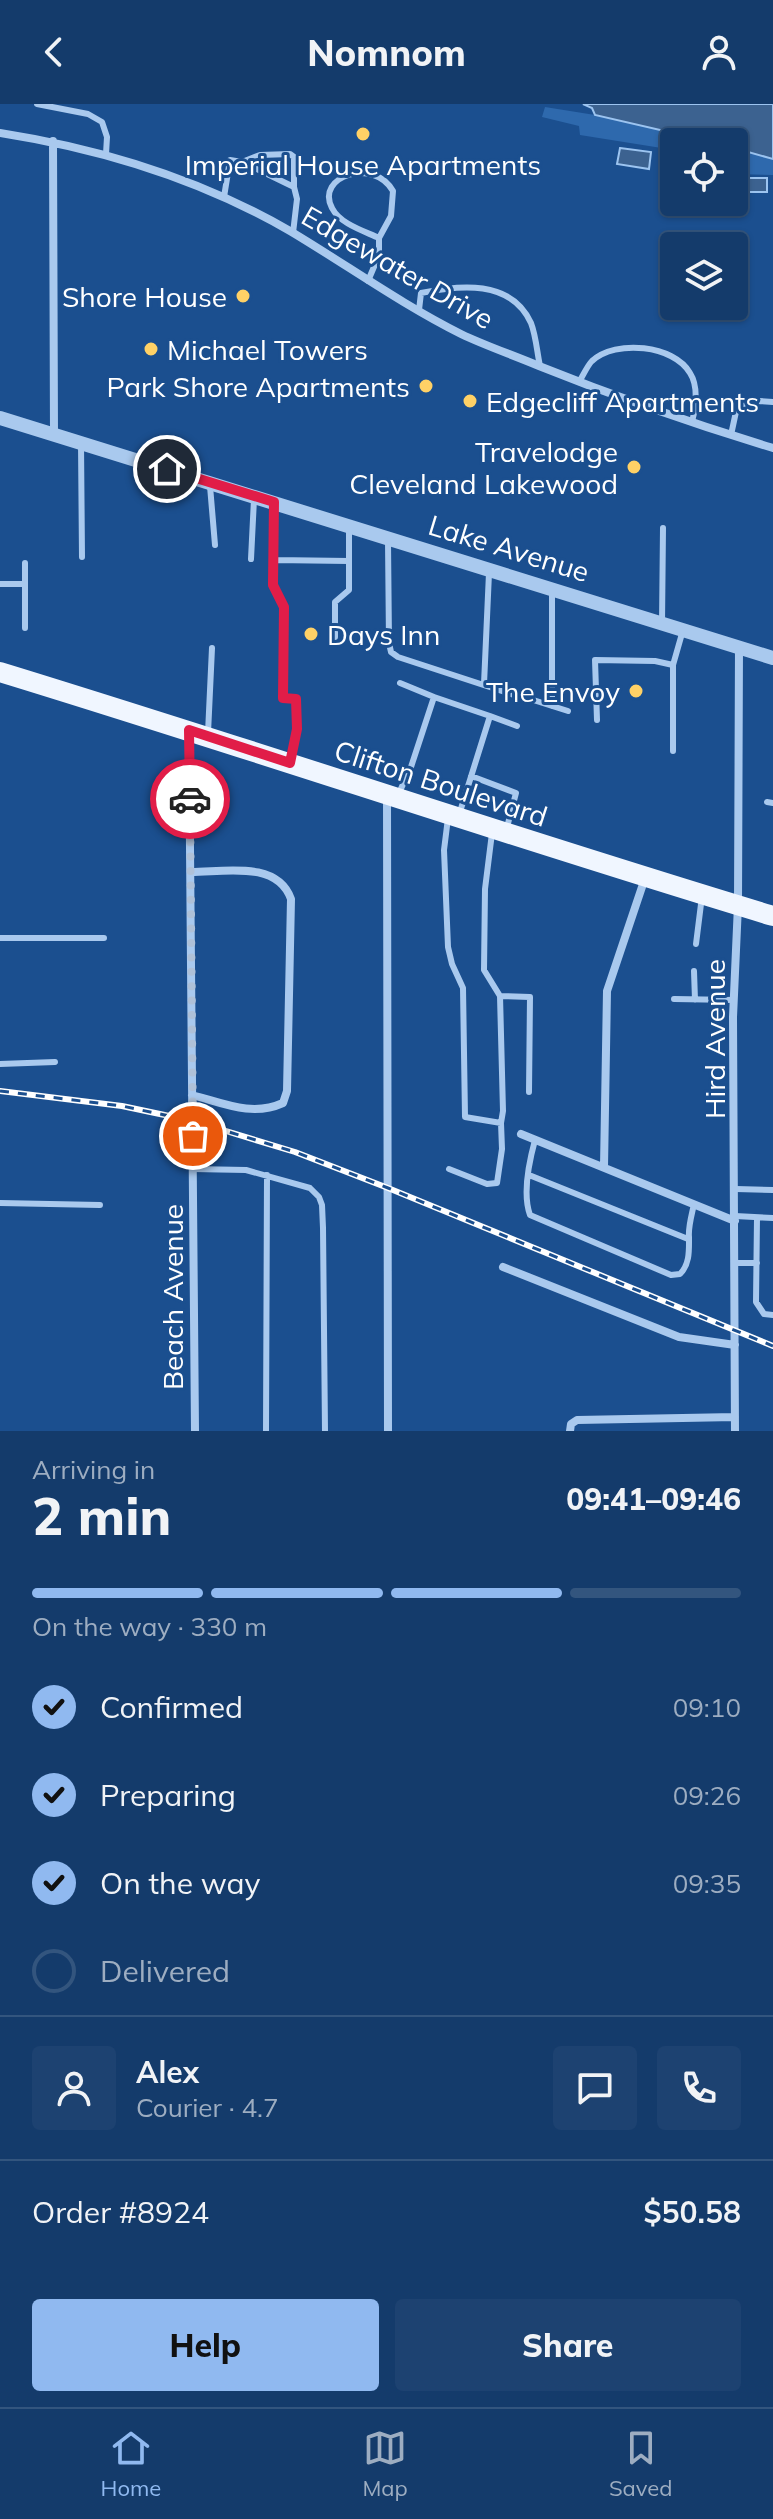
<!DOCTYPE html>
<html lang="en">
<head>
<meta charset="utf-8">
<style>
  body { margin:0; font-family:Mulish,sans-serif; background:#1d4271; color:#f1f3f6; height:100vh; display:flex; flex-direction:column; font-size:30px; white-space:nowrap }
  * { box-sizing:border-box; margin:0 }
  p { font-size:26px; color:#9dadc1 }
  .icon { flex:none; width:44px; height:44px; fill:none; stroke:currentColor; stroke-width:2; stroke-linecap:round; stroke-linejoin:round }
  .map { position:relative; height:1327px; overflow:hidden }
  .drawer { display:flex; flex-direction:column; background:#143b6b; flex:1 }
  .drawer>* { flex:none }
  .fabs { position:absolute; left:660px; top:24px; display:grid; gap:16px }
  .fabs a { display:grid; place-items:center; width:88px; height:88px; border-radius:8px; background:#143b6b; box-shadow:0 2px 6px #0004,0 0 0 2px #33557e; font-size:40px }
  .pin { position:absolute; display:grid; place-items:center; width:68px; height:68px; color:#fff; margin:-34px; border:4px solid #fff; border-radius:50%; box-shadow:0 2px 8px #0007 }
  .courier { position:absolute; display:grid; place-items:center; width:80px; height:80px; margin:-40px; border:6px solid #e11d48; border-radius:50%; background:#fff; color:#222; box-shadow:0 2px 10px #0007 }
  .headline em { font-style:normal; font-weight:800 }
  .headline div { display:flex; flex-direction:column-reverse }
  .headline { display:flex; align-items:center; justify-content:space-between; height:136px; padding:0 32px }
  h1 { font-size:52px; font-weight:800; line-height:60px }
  .bar { display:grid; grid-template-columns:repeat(4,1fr); gap:12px 8px; align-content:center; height:96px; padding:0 32px }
  .bar i { height:10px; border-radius:6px; background:#33557e }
  .bar .active { background:#90b9f0 }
  .bar p { grid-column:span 4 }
  .line { display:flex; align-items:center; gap:20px; padding:0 32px; border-top:2px solid #33557e }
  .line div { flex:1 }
  .round { display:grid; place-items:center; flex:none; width:84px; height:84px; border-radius:8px; background:#1d4271 }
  ol { padding:0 32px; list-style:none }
  li { display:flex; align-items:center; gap:24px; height:88px }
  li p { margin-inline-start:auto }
  li .icon { padding:8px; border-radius:50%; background:#90b9f0; color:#111; stroke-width:4 }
  li:last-child { color:#9dadc1 }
  li i { width:44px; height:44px; border:4px solid #33557e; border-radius:50% }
  .action { display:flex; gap:16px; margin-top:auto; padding:16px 32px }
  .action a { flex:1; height:92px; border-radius:8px; background:#90b9f0; color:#111; font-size:32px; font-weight:800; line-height:92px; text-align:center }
  .action a+a { background:#1d4271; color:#f1f3f6 }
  header { display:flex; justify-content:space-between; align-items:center; height:104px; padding:0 32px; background:#143b6b; font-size:36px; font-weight:800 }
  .menu { display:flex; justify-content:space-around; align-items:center; height:112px; border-top:2px solid #33557e; background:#143b6b; font-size:22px; color:#9dadc1 }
  .menu a { display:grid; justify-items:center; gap:4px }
  .menu .active { color:#90b9f0 }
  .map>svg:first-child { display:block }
  .green { fill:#2e69ad }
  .water { fill:#3c6290; stroke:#9cc4f0; stroke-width:2 }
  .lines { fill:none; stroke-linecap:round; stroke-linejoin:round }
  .service { stroke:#a9c9ee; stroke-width:6 }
  .minor { stroke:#a9c9ee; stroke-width:8 }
  .tertiary { stroke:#a9c9ee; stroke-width:14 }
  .primary { stroke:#f0f6ff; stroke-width:20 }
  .rail-casing { stroke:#fff; stroke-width:6 }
  .rail { stroke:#1b4f8f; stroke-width:3; stroke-dasharray:9; stroke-linecap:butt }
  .done { stroke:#afc1d8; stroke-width:8; stroke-dasharray:0 14.4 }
  .route { stroke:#e11d48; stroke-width:10 }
  .poi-dot { fill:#ffd166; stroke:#1b4f8f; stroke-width:3 }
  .labels { text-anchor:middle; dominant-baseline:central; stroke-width:6; stroke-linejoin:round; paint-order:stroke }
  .poi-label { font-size:28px; fill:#fff; stroke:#1b4f8f; text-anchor:end }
  .street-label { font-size:28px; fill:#fff; stroke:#1b4f8f }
</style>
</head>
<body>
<header><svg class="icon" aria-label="back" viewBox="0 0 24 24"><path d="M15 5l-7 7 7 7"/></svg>Nomnom<svg class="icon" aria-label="person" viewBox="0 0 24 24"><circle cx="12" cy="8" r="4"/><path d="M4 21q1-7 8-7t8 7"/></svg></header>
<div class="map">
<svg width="773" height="1327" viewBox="0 0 773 1327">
  <rect width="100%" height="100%" fill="#1b4f8f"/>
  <path class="green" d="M 545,3 L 595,11 L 712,38 L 674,38 L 674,46 L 580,31 L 579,22 L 542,13 Z
    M 734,44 L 773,55 L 773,71 L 734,70 Z"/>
  <path class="water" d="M 583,0 L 773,0 L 773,55 L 734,44 L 734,38 L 712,38 L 595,11 L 592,4 Z
    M 620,44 L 651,48 L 649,65 L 617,60 Z
    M 737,74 L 767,74 L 767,88 L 737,88 Z"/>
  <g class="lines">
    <path class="service" d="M 37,0 L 88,10 L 102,18 L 107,33 L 106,50
      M 242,58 L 260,51 L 290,50 L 294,53 L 294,83
      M 224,93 L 230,56 L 242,58 L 294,83 L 297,95 L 293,129
      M 368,177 L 379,151 L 379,134 L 391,112 L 393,87 C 374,53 315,72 332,104 C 340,120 364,127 379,134
      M 419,206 L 421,189 C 459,181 511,175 531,219 C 536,232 537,248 540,262
      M 579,278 C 583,272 587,262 592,257 C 616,235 674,241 690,269 C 699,283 696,302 692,318
      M 731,331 L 737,303 L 759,297 L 773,298
      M 81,339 L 82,453
      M 210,382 L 215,441
      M 274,402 L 274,456 L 349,457 L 349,422
      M 388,437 L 389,539 L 391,548 L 398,553 L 514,591
      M 251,455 L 254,395
      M 274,456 L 273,481 L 284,503 L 283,594 L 296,595 L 297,625 L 290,657
      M 25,459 L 25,524
      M 0,480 L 25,480
      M 662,519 L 663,424
      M 335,533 L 335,498 L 349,486 L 349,457
      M 400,579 L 434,593
      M 484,580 L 489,469
      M 527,594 L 568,607
      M 552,602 L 552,488
      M 490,612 L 517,622
      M 597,616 L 595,556 L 655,557 L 673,561
      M 208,629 L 212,544
      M 673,647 L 673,561 L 683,526
      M 471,672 L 516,689 L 506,727
      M 399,689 L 411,663 L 434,593 L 490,612 L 459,711
      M 767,698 L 773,699
      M 448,714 L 444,746 L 448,843 L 452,860 L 463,884 L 465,1013 L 501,1019 L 503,1007 L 500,892 L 484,866 L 485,785 L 492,729
      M 0,834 L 104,834
      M 696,840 L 702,792
      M 694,867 L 695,896
      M 500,892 L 530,893 L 529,988
      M 674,895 L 734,896
      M 0,960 L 55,958
      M 535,1036 C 529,1058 522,1089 530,1111 L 671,1171 L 680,1170 C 690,1160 689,1146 689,1133 C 688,1123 692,1110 694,1100
      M 193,1065 L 246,1066 L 310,1084 L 319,1093 L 322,1101 L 323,1124 L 325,1327
      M 449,1065 L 487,1080 L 497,1079 L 502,1045 L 501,1019
      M 529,1071 L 688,1135
      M 736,1085 L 773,1086
      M 0,1099 L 100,1101
      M 735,1112 L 773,1114
      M 757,1114 L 756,1198 L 764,1210 L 773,1211
      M 735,1159 L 757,1159
      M 266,1327 L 267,1071"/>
    <path class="minor" d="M 0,29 C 102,45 200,75 290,127 C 347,161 401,200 461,230 C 486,242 513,251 539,262 C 616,293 694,320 773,344
      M 53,37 L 54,331
      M 189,627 L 195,1327
      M 387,692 L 388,1327
      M 191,768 C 224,768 277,756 291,795 L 287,987 L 283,999 C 252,1013 223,999 192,991
      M 521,1030 L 735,1117
      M 604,1063 L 607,887 L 645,774
      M 503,1163 L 679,1233 L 735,1241
      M 570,1327 L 571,1320 L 577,1316 L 735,1313
      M 735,1327 L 733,913 L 738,801 L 739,543"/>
    <path class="tertiary" d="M 0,314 L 773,554"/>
    <path class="primary" d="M 0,568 C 258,647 514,734 773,812"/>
    <defs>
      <path id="rail" d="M 0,987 L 122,1002 L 193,1017 L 295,1048 L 388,1084 L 773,1242"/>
    </defs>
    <use href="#rail" class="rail-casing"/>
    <use href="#rail" class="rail"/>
  </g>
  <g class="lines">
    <path class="done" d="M 190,695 L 193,1032"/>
    <path class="route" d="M 167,365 L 274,398 L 273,481 L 284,503 L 283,594 L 296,595 L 297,625 L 290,659 L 189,626 L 190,695"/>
  </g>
  <g class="poi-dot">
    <circle cx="363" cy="30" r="8"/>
    <circle cx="243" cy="192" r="8"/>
    <circle cx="151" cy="245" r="8"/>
    <circle cx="426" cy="282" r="8"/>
    <circle cx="470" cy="297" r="8"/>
    <circle cx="634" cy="363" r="8"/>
    <circle cx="311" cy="530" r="8"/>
    <circle cx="636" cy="587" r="8"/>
  </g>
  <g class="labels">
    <g class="poi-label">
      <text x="363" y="60" text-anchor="middle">Imperial House Apartments</text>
      <text x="227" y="192">Shore House</text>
      <text x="167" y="245" text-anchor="start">Michael Towers</text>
      <text x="410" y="282">Park Shore Apartments</text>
      <text x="486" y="297" text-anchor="start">Edgecliff Apartments</text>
      <text x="618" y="347">Travelodge<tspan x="618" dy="32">Cleveland Lakewood</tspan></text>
      <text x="327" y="530" text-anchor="start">Days Inn</text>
      <text x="620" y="587">The Envoy</text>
    </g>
    <g class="street-label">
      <text transform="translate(398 163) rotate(30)">Edgewater Drive</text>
      <text transform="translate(509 444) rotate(17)">Lake Avenue</text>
      <text transform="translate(441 679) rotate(18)">Clifton Boulevard</text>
      <text transform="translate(714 935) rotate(-90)">Hird Avenue</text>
      <text transform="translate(172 1193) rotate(-90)">Beach Avenue</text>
    </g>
  </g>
</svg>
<div class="fabs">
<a><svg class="icon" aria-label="locate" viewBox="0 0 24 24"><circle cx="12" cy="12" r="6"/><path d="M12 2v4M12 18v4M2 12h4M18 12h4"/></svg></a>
<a><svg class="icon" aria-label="layers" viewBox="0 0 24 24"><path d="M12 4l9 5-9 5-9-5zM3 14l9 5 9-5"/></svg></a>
</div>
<div class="pin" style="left:193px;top:1032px;background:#ea580c"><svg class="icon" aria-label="bag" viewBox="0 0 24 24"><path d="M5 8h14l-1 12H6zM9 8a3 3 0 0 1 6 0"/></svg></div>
<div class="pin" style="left:167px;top:365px;background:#1f2937"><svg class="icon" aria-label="home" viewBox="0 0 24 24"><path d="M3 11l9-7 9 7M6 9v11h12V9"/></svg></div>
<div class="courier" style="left:190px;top:695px"><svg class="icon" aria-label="car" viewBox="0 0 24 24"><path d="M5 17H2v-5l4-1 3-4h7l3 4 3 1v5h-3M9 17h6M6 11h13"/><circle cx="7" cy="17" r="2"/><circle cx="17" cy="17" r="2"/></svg></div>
</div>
<section class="drawer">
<div class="headline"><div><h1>2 min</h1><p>Arriving in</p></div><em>09:41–09:46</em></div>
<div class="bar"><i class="active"></i><i class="active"></i><i class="active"></i><i></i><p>On the way · 330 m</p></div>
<ol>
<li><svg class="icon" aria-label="check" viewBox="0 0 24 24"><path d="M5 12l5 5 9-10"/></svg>Confirmed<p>09:10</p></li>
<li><svg class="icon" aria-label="check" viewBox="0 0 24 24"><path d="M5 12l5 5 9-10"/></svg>Preparing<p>09:26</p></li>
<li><svg class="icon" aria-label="check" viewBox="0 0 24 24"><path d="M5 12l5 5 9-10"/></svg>On the way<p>09:35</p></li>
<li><i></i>Delivered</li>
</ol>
<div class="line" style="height:144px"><a class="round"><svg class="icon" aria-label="person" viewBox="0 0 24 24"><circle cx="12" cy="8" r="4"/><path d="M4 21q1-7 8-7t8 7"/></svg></a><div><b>Alex</b><p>Courier · 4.7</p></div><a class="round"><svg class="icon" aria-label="chat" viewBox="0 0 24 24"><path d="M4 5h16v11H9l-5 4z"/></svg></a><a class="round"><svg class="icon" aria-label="phone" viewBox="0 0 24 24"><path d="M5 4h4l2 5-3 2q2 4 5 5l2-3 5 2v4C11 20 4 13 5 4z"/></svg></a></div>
<div class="line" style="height:104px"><div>Order #8924</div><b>$50.58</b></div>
<div class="action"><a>Help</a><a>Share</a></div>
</section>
<nav class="menu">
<a class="active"><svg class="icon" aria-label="home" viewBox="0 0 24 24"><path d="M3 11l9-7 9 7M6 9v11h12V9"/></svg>Home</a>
<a><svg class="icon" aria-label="map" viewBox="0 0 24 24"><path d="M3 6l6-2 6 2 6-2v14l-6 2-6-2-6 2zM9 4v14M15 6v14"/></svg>Map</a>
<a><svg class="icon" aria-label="saved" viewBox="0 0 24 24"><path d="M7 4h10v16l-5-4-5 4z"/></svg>Saved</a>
</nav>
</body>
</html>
